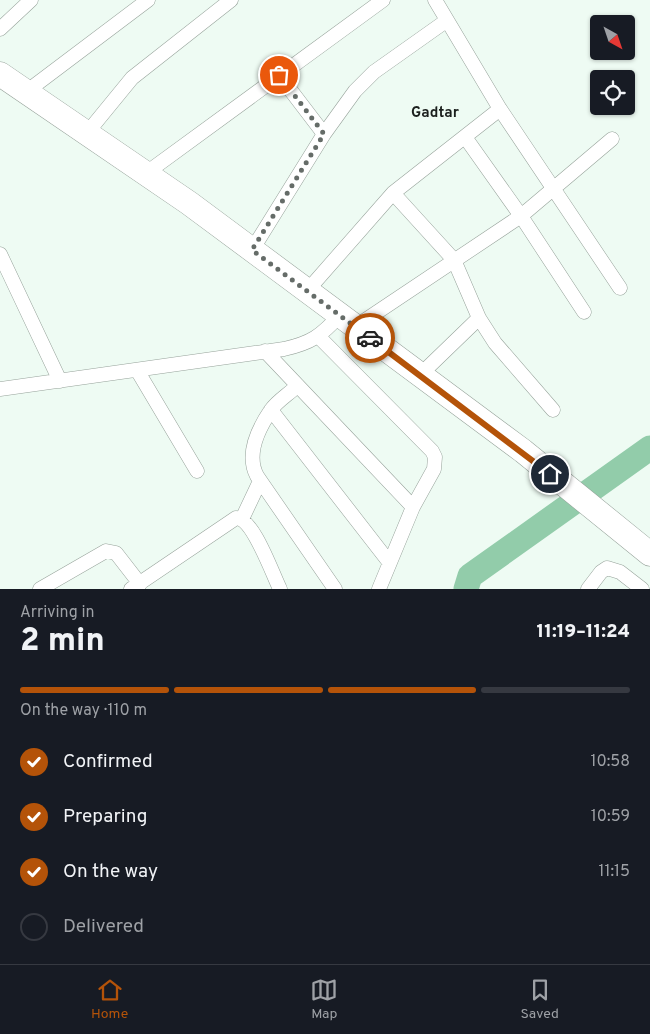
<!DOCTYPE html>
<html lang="en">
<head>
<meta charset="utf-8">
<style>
  body { margin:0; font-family:Overpass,sans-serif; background:#242831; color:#f1f3f6; height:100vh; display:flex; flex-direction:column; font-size:19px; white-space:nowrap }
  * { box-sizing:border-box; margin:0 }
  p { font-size:16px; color:#9ea1a6 }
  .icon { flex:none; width:28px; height:28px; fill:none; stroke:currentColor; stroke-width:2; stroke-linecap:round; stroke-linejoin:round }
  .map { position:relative; height:589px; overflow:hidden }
  .drawer { display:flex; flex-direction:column; background:#171b24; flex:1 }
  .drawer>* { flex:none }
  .needle { width:32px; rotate:140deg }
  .fabs { position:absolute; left:590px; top:15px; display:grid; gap:10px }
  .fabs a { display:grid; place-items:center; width:45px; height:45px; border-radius:5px; background:#171b24; box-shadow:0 1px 4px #0004; font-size:25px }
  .pin { position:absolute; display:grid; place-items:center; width:42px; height:42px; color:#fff; margin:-21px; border:2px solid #fff; border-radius:50%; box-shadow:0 1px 5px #0007 }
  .courier { position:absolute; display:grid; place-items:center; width:50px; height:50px; margin:-25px; border:4px solid #b45309; border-radius:50%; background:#fff; color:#222; box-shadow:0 1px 6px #0007 }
  .summary em { font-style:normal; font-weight:800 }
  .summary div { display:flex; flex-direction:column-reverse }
  .summary { display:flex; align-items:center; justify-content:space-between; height:85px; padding:0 20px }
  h1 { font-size:32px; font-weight:800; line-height:38px }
  .bar { display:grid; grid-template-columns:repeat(4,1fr); gap:8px 5px; align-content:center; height:60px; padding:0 20px }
  .bar i { height:6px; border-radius:4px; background:#363941 }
  .bar .selected { background:#b45309 }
  .bar p { grid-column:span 4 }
  ol { padding:0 20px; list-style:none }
  li { display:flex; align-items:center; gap:15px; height:55px }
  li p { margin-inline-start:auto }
  li .icon { padding:5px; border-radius:50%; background:#b45309; color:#fff; stroke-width:4 }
  li:last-child { color:#9ea1a6 }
  li i { width:28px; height:28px; border:2px solid #363941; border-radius:50% }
  .menu { display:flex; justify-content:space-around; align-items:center; height:70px; border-top:1px solid #363941; background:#171b24; font-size:14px; color:#9ea1a6 }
  .menu a { display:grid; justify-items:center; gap:2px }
  .menu .selected { color:#b45309 }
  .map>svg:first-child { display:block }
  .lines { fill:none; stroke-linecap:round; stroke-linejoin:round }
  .river { stroke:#92ccaa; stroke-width:25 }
  .minor-casing { stroke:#96a29a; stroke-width:15 }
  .trunk-casing { stroke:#96a29a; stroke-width:25 }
  .minor { stroke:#fff; stroke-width:14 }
  .trunk { stroke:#fff; stroke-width:24 }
  .done { stroke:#656c68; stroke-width:5; stroke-dasharray:0 9 }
  .route { stroke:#b45309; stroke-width:6 }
  .labels { text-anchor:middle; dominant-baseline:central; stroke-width:5; stroke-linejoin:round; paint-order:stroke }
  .quarter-label { font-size:15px; font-weight:bold; fill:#1b1f1d; stroke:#eefbf3 }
</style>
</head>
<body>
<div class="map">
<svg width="650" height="589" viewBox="0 0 650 589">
  <rect width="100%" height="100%" fill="#eefbf3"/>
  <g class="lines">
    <path class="river" d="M 466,589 L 470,576 L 650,448"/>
    <defs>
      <path id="minor" d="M 435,0 L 500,109 L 620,288
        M 0,29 L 31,0
        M 279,75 L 324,134
        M 26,92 L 148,0
        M 87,133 L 132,78 L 231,0
        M 465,137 L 521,216 L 584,312
        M 145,174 L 383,0
        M 393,193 L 454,260 L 479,318 L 495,343 L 553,410
        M 252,250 L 324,134 L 355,91 L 374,72 L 446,21
        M 0,254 L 60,381
        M 307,291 L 393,193 L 500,109
        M 355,327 L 521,216 L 612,139
        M 319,337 L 432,451 L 435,457 L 434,469 L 413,507 L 379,589
        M 265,351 L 413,507
        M 137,370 L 197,471
        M 420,375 L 479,318
        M 297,386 C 289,394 277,401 271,410 C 258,429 246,455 257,476 L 335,589
        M 0,389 L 284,349 C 311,343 321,336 340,315
        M 271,410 L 389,562
        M 242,519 L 260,481
        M 40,589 L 106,551 L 116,553 L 140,584
        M 131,589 L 236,518 C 253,518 272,573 280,589
        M 588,589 L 601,572 L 607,568 L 620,572 L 642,589"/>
      <path id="trunk" d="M 0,74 L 189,203 L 523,451 L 650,554"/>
    </defs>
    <use href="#minor" class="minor-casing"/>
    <use href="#trunk" class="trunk-casing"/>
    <use href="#minor" class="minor"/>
    <use href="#trunk" class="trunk"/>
  </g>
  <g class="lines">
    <path class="done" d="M 279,75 L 324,134 L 252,250 L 370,338"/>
    <path class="route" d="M 370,338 L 550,474"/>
  </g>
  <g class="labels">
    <g class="quarter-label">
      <text x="435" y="113">Gadtar</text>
    </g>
  </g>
</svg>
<div class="fabs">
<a><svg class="needle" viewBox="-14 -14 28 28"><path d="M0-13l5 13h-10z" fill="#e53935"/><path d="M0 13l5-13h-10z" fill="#9ea1a6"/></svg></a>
<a><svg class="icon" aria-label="locate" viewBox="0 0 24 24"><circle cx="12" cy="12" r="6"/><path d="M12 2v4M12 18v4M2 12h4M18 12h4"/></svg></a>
</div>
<div class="pin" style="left:279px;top:75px;background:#ea580c"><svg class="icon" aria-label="bag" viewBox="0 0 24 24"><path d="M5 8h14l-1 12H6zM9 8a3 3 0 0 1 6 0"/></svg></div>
<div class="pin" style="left:550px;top:474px;background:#1f2937"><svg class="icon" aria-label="home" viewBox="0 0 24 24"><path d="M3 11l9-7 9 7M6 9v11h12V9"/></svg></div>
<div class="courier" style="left:370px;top:338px"><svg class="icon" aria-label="car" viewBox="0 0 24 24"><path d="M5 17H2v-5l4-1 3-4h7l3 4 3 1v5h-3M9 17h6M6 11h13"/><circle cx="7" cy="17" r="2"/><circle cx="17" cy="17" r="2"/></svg></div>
</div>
<section class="drawer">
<div class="summary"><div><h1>2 min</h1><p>Arriving in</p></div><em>11:19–11:24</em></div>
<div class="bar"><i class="selected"></i><i class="selected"></i><i class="selected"></i><i></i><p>On the way · 110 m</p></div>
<ol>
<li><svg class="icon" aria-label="check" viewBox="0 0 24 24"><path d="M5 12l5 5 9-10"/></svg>Confirmed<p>10:58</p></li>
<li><svg class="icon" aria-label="check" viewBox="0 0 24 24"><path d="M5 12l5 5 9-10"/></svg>Preparing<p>10:59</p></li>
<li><svg class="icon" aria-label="check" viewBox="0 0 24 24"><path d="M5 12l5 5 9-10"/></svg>On the way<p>11:15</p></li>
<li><i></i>Delivered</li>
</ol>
</section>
<nav class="menu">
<a class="selected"><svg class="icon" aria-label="home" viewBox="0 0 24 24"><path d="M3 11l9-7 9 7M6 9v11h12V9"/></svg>Home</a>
<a><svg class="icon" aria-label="map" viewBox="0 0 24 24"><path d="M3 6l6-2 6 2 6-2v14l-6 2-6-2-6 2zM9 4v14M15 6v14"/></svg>Map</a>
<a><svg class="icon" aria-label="saved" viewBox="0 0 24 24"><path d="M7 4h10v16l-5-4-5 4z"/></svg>Saved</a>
</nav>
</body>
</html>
